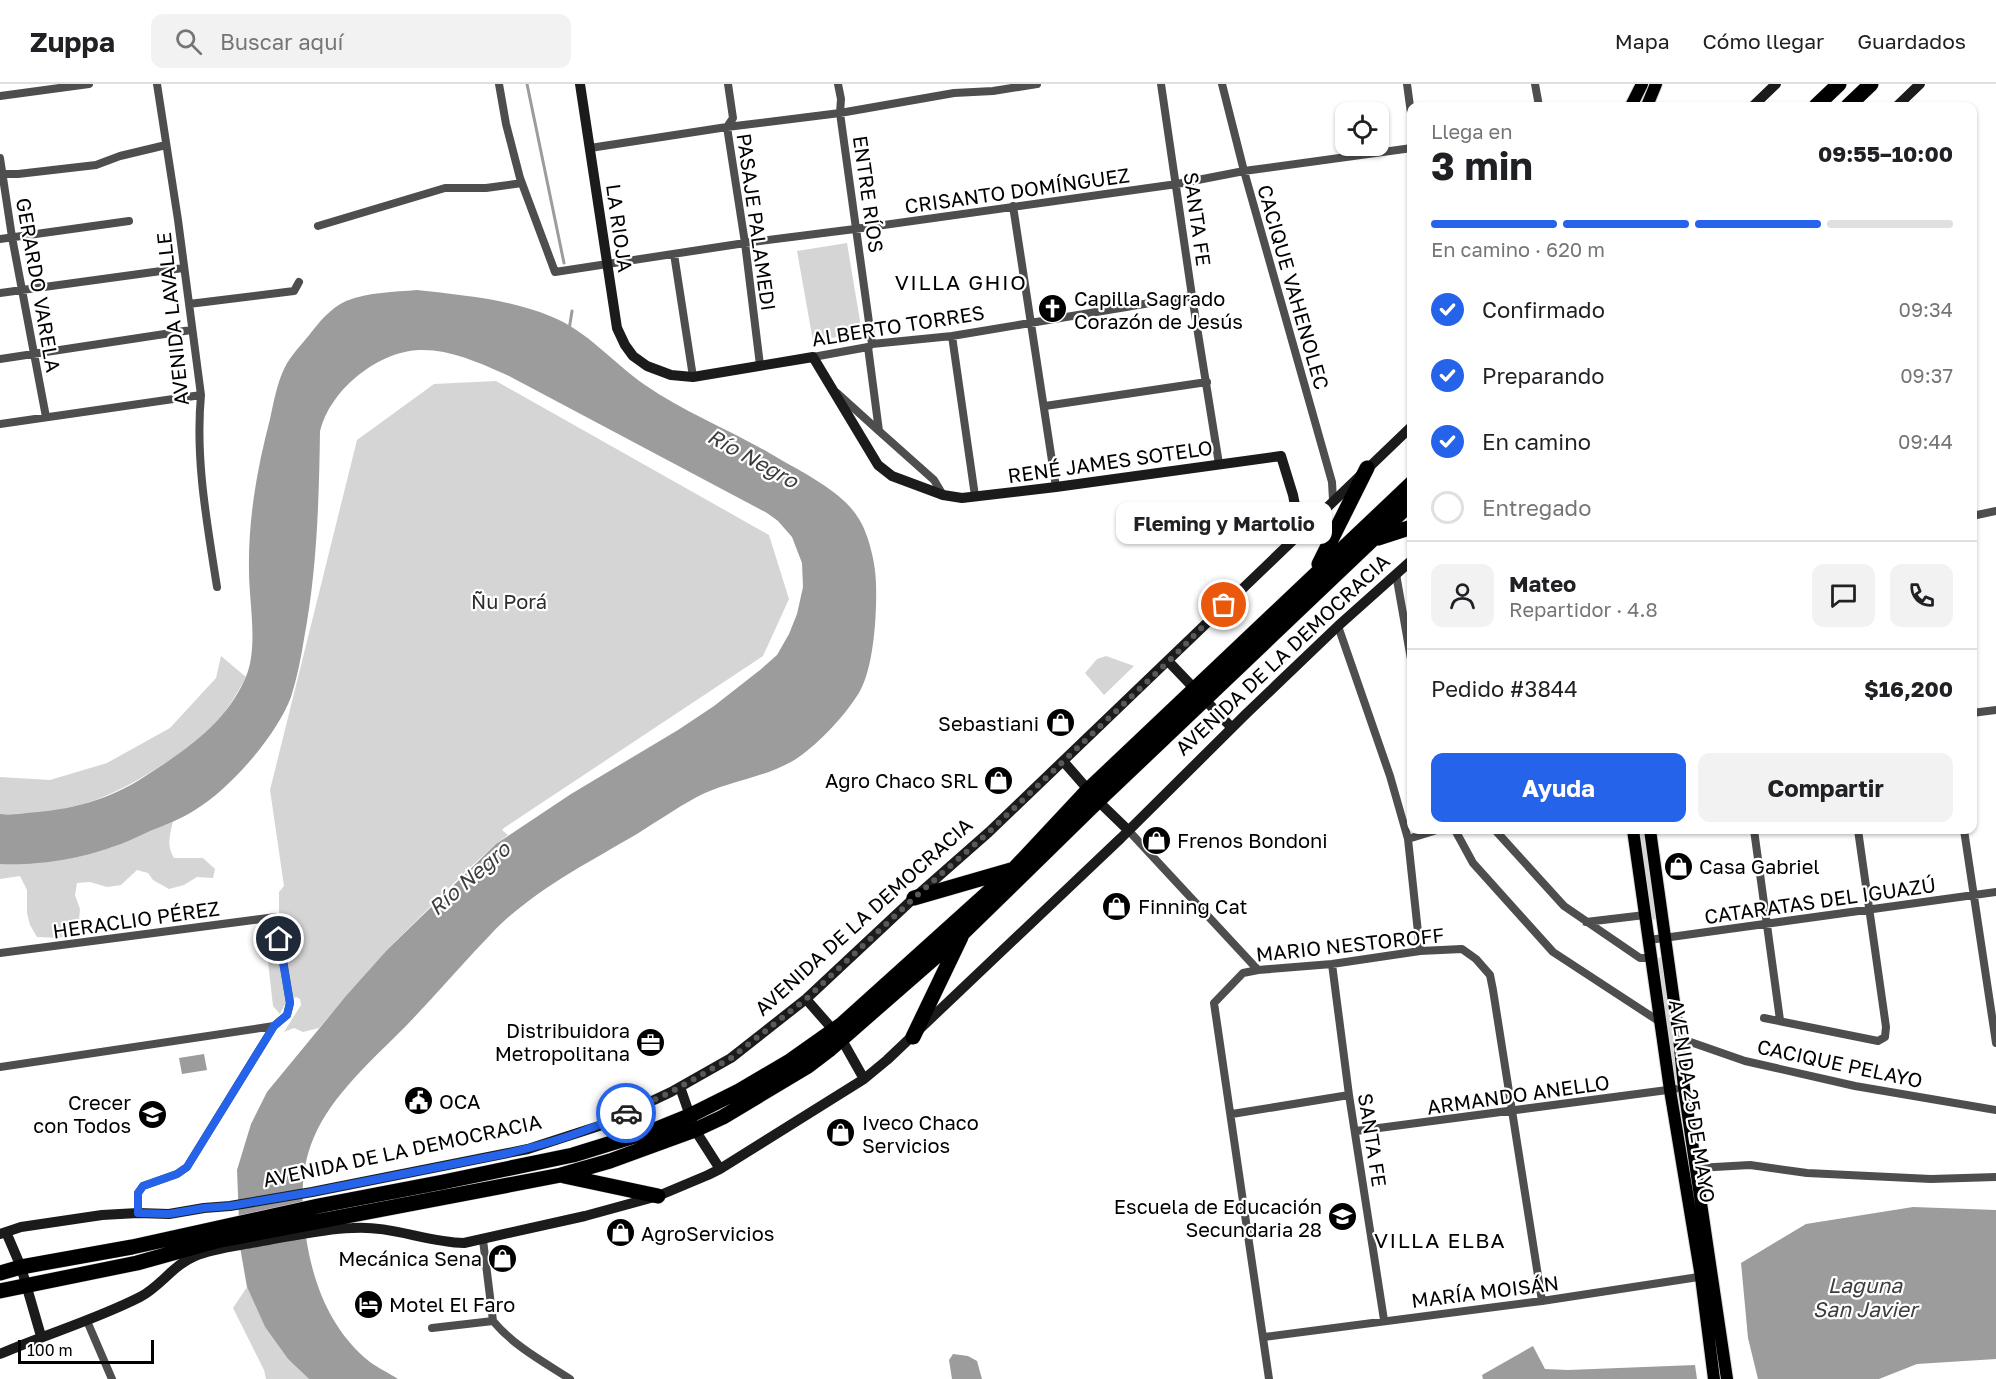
<!DOCTYPE html>
<html lang="es">
<head>
<meta charset="utf-8">
<style>
  body { margin:0; font-family:"Golos Text",sans-serif; background:#f2f2f2; color:#202124; height:100vh; display:flex; flex-direction:column; font-size:22px; white-space:nowrap }
  * { box-sizing:border-box; margin:0 }
  p { font-size:20px; color:#757577 }
  .icon { flex:none; width:33px; height:33px; fill:none; stroke:currentColor; stroke-width:2; stroke-linecap:round; stroke-linejoin:round }
  .map { position:relative; flex:1; overflow:hidden }
  .sheet { position:absolute; left:1407px; top:18px; width:570px; height:732px; display:flex; flex-direction:column; background:#fff; border-radius:12px; box-shadow:0 2px 4px #0004 }
  .sheet>* { flex:none }
  .fabs { position:absolute; left:1335px; top:18px; display:grid; gap:12px }
  .fabs a { display:grid; place-items:center; width:54px; height:54px; border-radius:12px; background:#fff; box-shadow:0 2px 4px #0004; font-size:30px }
  .scale { position:absolute; left:18px; bottom:15px; width:136px; box-sizing:border-box; padding-left:6px; border:3px solid #000; border-top:0; font-size:16px; line-height:21px; white-space:nowrap; color:#000; -webkit-text-stroke:4px #fff; paint-order:stroke }
  .pin { position:absolute; display:grid; place-items:center; width:51px; height:51px; color:#fff; margin:-26px; border:3px solid #fff; border-radius:50%; box-shadow:0 2px 6px #0007 }
  .courier { position:absolute; display:grid; place-items:center; width:60px; height:60px; margin:-30px; border:4px solid #2563eb; border-radius:50%; background:#fff; color:#222; box-shadow:0 2px 8px #0007 }
  .bubble { position:absolute; height:42px; border-radius:12px; background:#fff; box-shadow:0 2px 4px #0004; font-size:20px; font-weight:700; line-height:42px; text-align:center }
  .summary em { font-style:normal; font-weight:700 }
  .summary div { display:flex; flex-direction:column-reverse }
  .summary { display:flex; align-items:center; justify-content:space-between; height:102px; padding:0 24px }
  h1 { font-size:39px; font-weight:700; line-height:45px }
  .bar { display:grid; grid-template-columns:repeat(4,1fr); gap:9px 6px; align-content:center; height:72px; padding:0 24px }
  .bar i { height:8px; border-radius:4px; background:#e0e0e0 }
  .bar .on { background:#2563eb }
  .bar p { grid-column:span 4 }
  .line { display:flex; align-items:center; gap:15px; padding:0 24px; border-top:2px solid #e0e0e0 }
  .line div { flex:1 }
  .round { display:grid; place-items:center; flex:none; width:63px; height:63px; border-radius:12px; background:#f2f2f2 }
  ol { padding:0 24px; list-style:none }
  li { display:flex; align-items:center; gap:18px; height:66px }
  li p { margin-inline-start:auto }
  li .icon { padding:6px; border-radius:50%; background:#2563eb; color:#fff; stroke-width:4 }
  li:last-child { color:#757577 }
  li i { width:33px; height:33px; border:3px solid #e0e0e0; border-radius:50% }
  .cta { display:flex; gap:12px; margin-top:auto; padding:12px 24px }
  .cta a { flex:1; height:69px; border-radius:12px; background:#2563eb; color:#fff; font-size:24px; font-weight:700; line-height:69px; text-align:center }
  .cta a+a { background:#f2f2f2; color:#202124 }
  header { display:flex; align-items:center; gap:36px; box-sizing:border-box; height:84px; padding:0 30px; background:#fff; border-bottom:2px solid #e0e0e0 }
  header strong { font-size:28px }
  nav { display:flex; gap:33px; margin-inline-start:auto; font-size:21px }
  .search { width:420px; height:54px; background:#f2f2f2; display:flex; align-items:center; gap:15px; box-sizing:border-box; padding:0 21px; border-radius:12px; color:#757577; font-size:22px }
  .map>svg:first-child { display:block }
  .green { fill:#d5d5d5 }
  .water { fill:#9c9c9c }
  .lines { fill:none; stroke-linecap:round; stroke-linejoin:round }
  .stream { stroke:#9c9c9c; stroke-width:3 }
  .primary-casing { stroke:#dbdbdb; stroke-width:14 }
  .highway-casing { stroke:#dbdbdb; stroke-width:16 }
  .street { stroke:#4e4e4e; stroke-width:8 }
  .secondary { stroke:#1b1b1b; stroke-width:10 }
  .primary { stroke:#000; stroke-width:12 }
  .highway { stroke:#000; stroke-width:15 }
  .done { stroke:#595959; stroke-width:6; stroke-dasharray:0 10.8 }
  .route { stroke:#2563eb; stroke-width:8 }
  .labels { text-anchor:middle; dominant-baseline:central; stroke-width:4.5; stroke-linejoin:round; paint-order:stroke }
  .street-label { font-size:20px; fill:#000; stroke:#fff }
  .poi-label { font-size:20px; fill:#000; stroke:#fff; text-anchor:start }
  .park-label { font-size:20px; fill:#2c2c2c; stroke:#fff }
  .neighbourhood-label { font-size:21px; letter-spacing:1.5px; fill:#000; stroke:#fff }
  .water-label { font-size:21px; font-style:italic; fill:#3d3d3d; stroke:#fff }
</style>
</head>
<body>
<header>
<strong>Zuppa</strong>
<div class="search"><svg class="icon" aria-label="search" viewBox="0 0 24 24"><circle cx="10" cy="10" r="6"/><path d="M15 15l6 6"/></svg>Buscar aquí</div>
<nav><a>Mapa</a><a>Cómo llegar</a><a>Guardados</a></nav>
</header>
<div class="map">
<svg width="1996" height="1295" viewBox="0 0 1996 1295">
  <rect width="100%" height="100%" fill="#fff"/>
  <path class="green" d="M 847,159 L 862,249 L 813,257 L 797,167 Z
    M 496,297 L 769,451 L 789,515 L 763,572 L 504,744 L 502,746 L 508,751 L 496,760 L 465,788 L 387,866 L 319,944 L 303,948 L 294,944 L 284,948 L 301,921 L 300,915 L 296,913 L 285,920 L 280,930 L 273,922 L 266,860 L 285,858 L 279,836 L 279,808 L 284,802 L 270,706 L 357,356 L 434,300 Z
    M 221,572 L 246,593 C 236,612 225,630 209,646 C 197,659 180,669 165,679 C 122,707 84,726 32,729 C 22,729 11,731 0,730 L 0,693 L 50,696 L 107,679 L 170,644 L 216,594 Z
    M 1106,572 L 1134,582 L 1104,611 L 1085,589 L 1097,575 Z
    M 173,737 C 170,751 166,761 174,774 L 203,774 L 215,785 L 213,794 L 197,793 L 184,801 L 169,805 L 153,796 L 148,789 L 137,786 L 121,801 L 107,803 L 90,798 L 77,799 L 75,811 L 80,825 L 78,848 L 59,854 L 37,853 L 30,841 L 27,829 L 27,806 L 20,792 L 0,795 L 0,780 L 77,773 L 112,763 Z
    M 1639,746 L 1645,746 L 1657,835 L 1651,836 Z
    M 1663,873 L 1679,994 L 1673,995 L 1657,874 Z
    M 247,1203 L 265,1243 L 288,1275 L 309,1295 L 266,1295 L 264,1286 L 233,1224 Z"/>
  <path class="water" d="M 417,206 C 461,211 509,215 550,232 C 588,247 613,279 645,301 C 684,328 730,346 771,370 C 799,387 842,406 859,435 C 869,451 876,481 876,500 C 877,529 874,582 860,607 C 848,628 823,655 803,670 C 772,694 730,695 695,714 C 675,725 656,738 637,750 C 591,777 544,801 503,838 C 493,847 484,858 474,868 C 451,893 429,918 405,943 C 373,975 332,1011 314,1053 C 300,1085 301,1119 306,1153 C 313,1200 331,1247 370,1278 C 378,1284 389,1289 398,1295 L 309,1295 L 288,1275 L 265,1243 L 247,1203 L 240,1163 L 237,1086 L 251,1040 L 267,1008 L 346,912 L 387,866 L 496,760 L 571,710 L 678,646 L 714,622 L 760,586 L 777,571 L 789,550 L 797,530 L 803,503 L 802,479 L 792,453 L 778,437 L 767,429 L 509,292 C 451,266 410,249 355,294 C 339,307 325,327 320,347 C 319,417 317,486 304,555 C 301,574 297,594 291,613 C 277,651 230,705 195,726 C 181,735 165,741 150,747 C 137,753 125,759 112,763 C 80,775 34,782 0,780 L 0,730 C 9,731 18,730 27,729 C 71,726 110,716 147,691 C 186,666 225,640 245,595 C 259,565 249,519 249,487 C 248,435 257,385 270,335 C 274,317 277,299 285,283 C 291,271 302,260 310,250 C 319,238 332,223 346,217 C 369,208 394,208 417,206 Z
    M 204,970 L 207,986 L 182,990 L 179,974 Z
    M 1913,1123 L 1996,1126 L 1996,1275 L 1917,1280 L 1879,1295 L 1758,1295 L 1748,1254 L 1741,1179 L 1806,1140 Z
    M 1533,1262 L 1545,1285 L 1568,1286 L 1695,1281 L 1697,1295 L 1483,1295 L 1482,1291 Z
    M 953,1270 L 968,1272 L 977,1277 L 982,1295 L 952,1295 L 949,1276 Z"/>
  <g class="lines">
    <path class="stream" d="M 527,0 L 564,179
      M 569,246 L 572,227"/>
    <defs>
      <path id="primary" d="M 1631,22 L 1642,0
        M 1647,22 L 1656,0
        M 1633,746 L 1670,1006 L 1701,1193 L 1714,1295
        M 1650,746 L 1679,954 L 1684,1004 L 1727,1295"/>
      <path id="highway" d="M 1816,22 L 1839,0
        M 1848,22 L 1871,0
        M 1378,454 L 1412,443
        M 1319,480 L 1367,384
        M 914,814 L 1011,786
        M 913,953 L 961,853
        M 564,1092 L 658,1112
        M 0,1189 L 21,1183 L 132,1163 L 318,1122 L 443,1098 L 573,1071 L 657,1045 L 689,1032 L 739,1007 L 790,977 L 841,941 L 1014,785 L 1088,706 L 1412,399
        M 0,1207 L 137,1179 L 216,1157 L 561,1091 L 610,1077 L 695,1046 L 723,1033 L 808,982 L 829,966 L 964,848 L 1098,717 L 1412,418"/>
    </defs>
    <use href="#primary" class="primary-casing"/>
    <use href="#highway" class="highway-casing"/>
    <path class="street" d="M 157,0 L 178,136 L 201,311 C 195,375 207,439 217,503
      M 499,0 L 506,40 L 520,94 L 555,188 L 745,159 L 855,145 L 1177,100 L 1244,87 L 1412,64
      M 728,0 L 733,34 L 727,43 L 745,159 L 760,281
      M 838,0 L 841,15 L 840,29 L 872,260
      M 1161,0 L 1192,212 L 1219,380
      M 1222,0 L 1244,87 L 1332,398 L 1333,416
      M 1407,0 L 1412,37
      M 1535,0 L 1539,22
      M 0,12 L 89,0
      M 590,64 L 727,43 L 840,29 L 954,9 L 993,7 L 1037,0
      M 0,74 L 12,153 L 46,333
      M 0,90 L 18,90 L 96,81 L 120,72 L 166,61
      M 1013,122 L 1056,403
      M 318,142 L 445,104 L 486,104 L 522,99
      M 0,155 L 129,137
      M 674,170 L 693,293
      M 0,209 L 183,184
      M 189,220 L 294,207 L 299,198
      M 952,252 L 975,412
      M 868,263 L 879,347 L 934,396 L 943,411
      M 813,273 L 868,263 L 872,260 L 952,252 L 1192,212
      M 0,275 L 191,246
      M 837,309 L 879,347
      M 1045,322 L 1207,298
      M 0,340 L 201,311
      M 1972,432 L 1996,427
      M 1396,490 L 1412,581
      M 1338,542 L 1390,692 L 1408,755 L 1420,867
      M 1972,629 L 1996,626
      M 1128,746 L 1258,886
      M 1455,746 L 1473,779 L 1553,868 L 1660,938
      M 1495,746 L 1564,822 L 1640,874 L 1652,874
      M 1754,746 L 1780,936
      M 1964,746 L 1996,959
      M 1408,755 L 1437,746
      M 1586,838 L 1645,831
      M 1649,856 L 1996,808
      M 0,869 L 276,833 L 290,919 L 287,931 L 274,942 L 187,1083 L 177,1090 L 143,1102 L 138,1109 L 138,1129
      M 1332,880 L 1349,1011 L 1384,1236
      M 1764,934 L 1878,957 L 1885,953 L 1886,943 L 1858,746
      M 1679,954 L 1745,977 L 1855,1002 L 1996,1026
      M 0,983 L 274,942
      M 1232,1030 L 1349,1011
      M 1356,1047 L 1675,1005
      M 1697,1084 L 1750,1081 L 1807,1089 L 1931,1095 L 1996,1093
      M 483,1156 L 493,1237
      M 87,1237 L 112,1295
      M 493,1237 C 514,1262 542,1277 570,1295
      M 432,1244 L 493,1237
      M 1264,1253 L 1542,1217 L 1705,1192
      M 1269,1295 L 1214,919 L 1243,889 L 1258,886 L 1332,880 L 1420,867 L 1462,865 L 1476,875 L 1490,891 L 1493,906 L 1542,1217"/>
    <path class="secondary" d="M 580,0 L 617,244 L 625,261 L 633,272 L 647,282 L 671,291 L 693,293 L 813,273 L 878,381 L 892,392 L 943,411 L 962,414 L 1056,403 L 1281,372 L 1293,411 L 1300,447
      M 1753,22 L 1776,0
      M 1897,22 L 1920,0
      M 1168,577 L 1232,644
      M 1063,677 L 1098,717 L 1128,746
      M 806,915 L 842,956 L 864,995
      M 680,1003 L 695,1046 L 720,1085
      M 6,1148 L 21,1183 L 41,1252
      M 0,1150 L 21,1143 L 102,1131 L 138,1129 L 169,1130 L 204,1124 L 230,1122 L 312,1108 L 528,1065 L 599,1042 L 671,1008 L 731,974 L 806,915 L 914,814 L 989,748 L 1412,342
      M 0,1270 C 46,1250 95,1236 140,1213 C 160,1203 173,1181 195,1172 C 214,1164 237,1162 257,1158 C 288,1153 320,1145 352,1144 C 390,1141 426,1158 464,1159 L 585,1132 L 658,1112 L 708,1091 L 720,1085 L 864,995 L 887,976 L 1121,754 L 1247,629 L 1338,542 L 1412,476"/>
    <use href="#primary" class="primary"/>
    <use href="#highway" class="highway"/>
  </g>
  <g class="lines">
    <path class="done" d="M 626,1029 L 671,1008 L 731,974 L 806,915 L 914,814 L 989,748 L 1172,574 L 1224,521"/>
    <path class="route" d="M 279,855 L 290,919 L 287,931 L 274,942 L 187,1083 L 177,1090 L 143,1102 L 138,1109 L 138,1129 L 169,1130 L 204,1124 L 230,1122 L 312,1108 L 499,1071 C 542,1062 586,1048 626,1029"/>
  </g>
  <defs>
    <symbol id="church-disc" viewBox="-11 -11 22 22"><circle r="9.5" fill="#000" stroke="#fff"/><path d="M-1.2-6h2.4v3.5h3.3v2.4h-3.3V6h-2.4V-.1h-3.3v-2.4h3.3Z" fill="#fff"/></symbol>
    <symbol id="shop-disc" viewBox="-11 -11 22 22"><circle r="9.5" fill="#000" stroke="#fff"/><path d="M-5-2.5h2.3a2.7 3.5 0 0 1 5.4 0H5L5.5 6h-11ZM-1.5-2.5h3a1.5 2.3 0 0 0-3 0Z" fill="#fff"/></symbol>
    <symbol id="office-disc" viewBox="-11 -11 22 22"><circle r="9.5" fill="#000" stroke="#fff"/><path d="M-6-3h4V-5.5h4V-3h4V5H-6ZM-1-4.5V-3h2v-1.5ZM-6 0V1H6V0Z" fill="#fff"/></symbol>
    <symbol id="civic-disc" viewBox="-11 -11 22 22"><circle r="9.5" fill="#000" stroke="#fff"/><path d="M-.6-6.5H3V-4.5H.6V-3L4-1V1h2V6H-6V1h2V-1L-.6-3ZM-1.2 2.5V6h2.4V2.5Z" fill="#fff"/></symbol>
    <symbol id="school-disc" viewBox="-11 -11 22 22"><circle r="9.5" fill="#000" stroke="#fff"/><path d="M0-5L7-2L0 1L-7-2ZM-4 1L0 2.5L4 1V4Q0 6-4 4Z" fill="#fff"/></symbol>
    <symbol id="hotel-disc" viewBox="-11 -11 22 22"><circle r="9.5" fill="#000" stroke="#fff"/><path d="M-6-4.5h1.5V1H6V5H4.5V3h-9V5H-6ZM-4 0a1.8 1.8 0 1 1 3.6 0ZM.5 0V-2.5h3Q6-2.5 6 0Z" fill="#fff"/></symbol>
  </defs>
  <g fill-rule="evenodd">
    <use href="#church-disc" x="1036" y="208" width="33" height="33"/>
    <use href="#shop-disc" x="1044" y="622" width="33" height="33"/>
    <use href="#shop-disc" x="982" y="680" width="33" height="33"/>
    <use href="#shop-disc" x="1140" y="740" width="33" height="33"/>
    <use href="#shop-disc" x="1662" y="766" width="33" height="33"/>
    <use href="#shop-disc" x="1100" y="806" width="33" height="33"/>
    <use href="#office-disc" x="634" y="942" width="33" height="33"/>
    <use href="#civic-disc" x="402" y="1000" width="33" height="33"/>
    <use href="#school-disc" x="136" y="1014" width="33" height="33"/>
    <use href="#shop-disc" x="824" y="1032" width="33" height="33"/>
    <use href="#school-disc" x="1326" y="1116" width="33" height="33"/>
    <use href="#shop-disc" x="604" y="1132" width="33" height="33"/>
    <use href="#shop-disc" x="486" y="1158" width="33" height="33"/>
    <use href="#hotel-disc" x="352" y="1204" width="33" height="33"/>
  </g>
  <g class="labels">
    <g class="street-label">
      <text transform="translate(1017 106) rotate(-8)">CRISANTO DOMÍNGUEZ</text>
      <text transform="translate(869 110) rotate(82)">ENTRE RÍOS</text>
      <text transform="translate(1198 135) rotate(82)">SANTA FE</text>
      <text transform="translate(757 138) rotate(82)">PASAJE PALAMEDI</text>
      <text transform="translate(620 144) rotate(82)">LA RIOJA</text>
      <text transform="translate(39 201) rotate(80)">GERARDO VARELA</text>
      <text transform="translate(1294 203) rotate(74)">CACIQUE VAHENOLEC</text>
      <text transform="translate(172 235) rotate(-96)">AVENIDA LAVALLE</text>
      <text transform="translate(898 241) rotate(-9)">ALBERTO TORRES</text>
      <text transform="translate(1110 377) rotate(-8)">RENÉ JAMES SOTELO</text>
      <text transform="translate(1282 570) rotate(-43)">AVENIDA DE LA DEMOCRACIA</text>
      <text transform="translate(1820 816) rotate(-8)">CATARATAS DEL IGUAZÚ</text>
      <text transform="translate(863 832) rotate(-42)">AVENIDA DE LA DEMOCRACIA</text>
      <text transform="translate(136 835) rotate(-8)">HERACLIO PÉREZ</text>
      <text transform="translate(1350 860) rotate(-6)">MARIO NESTOROFF</text>
      <text transform="translate(1840 979) rotate(12)">CACIQUE PELAYO</text>
      <text transform="translate(1518 1010) rotate(-8)">ARMANDO ANELLO</text>
      <text transform="translate(1693 1017) rotate(81)">AVENIDA 25 DE MAYO</text>
      <text transform="translate(1373 1056) rotate(81)">SANTA FE</text>
      <text transform="translate(402 1066) rotate(-12)">AVENIDA DE LA DEMOCRACIA</text>
      <text transform="translate(1485 1207) rotate(-7)">MARÍA MOISÁN</text>
    </g>
    <g class="poi-label">
      <text x="1074" y="214">Capilla Sagrado<tspan x="1074" dy="23">Corazón de Jesús</tspan></text>
      <text x="1039" y="639" text-anchor="end">Sebastiani</text>
      <text x="978" y="696" text-anchor="end">Agro Chaco SRL</text>
      <text x="1177" y="756">Frenos Bondoni</text>
      <text x="1699" y="782">Casa Gabriel</text>
      <text x="1138" y="822">Finning Cat</text>
      <text x="630" y="946" text-anchor="end">Distribuidora<tspan x="630" dy="23">Metropolitana</tspan></text>
      <text x="439" y="1017">OCA</text>
      <text x="131" y="1018" text-anchor="end">Crecer<tspan x="131" dy="23">con Todos</tspan></text>
      <text x="862" y="1038">Iveco Chaco<tspan x="862" dy="23">Servicios</tspan></text>
      <text x="1322" y="1122" text-anchor="end">Escuela de Educación<tspan x="1322" dy="23">Secundaria 28</tspan></text>
      <text x="641" y="1149">AgroServicios</text>
      <text x="482" y="1174" text-anchor="end">Mecánica Sena</text>
      <text x="389" y="1220">Motel El Faro</text>
    </g>
    <g class="park-label">
      <text x="509" y="517">Ñu Porá</text>
    </g>
    <g class="neighbourhood-label">
      <text x="961" y="198">VILLA GHIO</text>
      <text x="1440" y="1156">VILLA ELBA</text>
    </g>
    <g class="water-label">
      <text transform="translate(753 374) rotate(29)">Río Negro</text>
      <text transform="translate(469 794) rotate(-41)">Río Negro</text>
      <text x="1865" y="1201">Laguna<tspan x="1865" dy="24">San Javier</tspan></text>
    </g>
  </g>
</svg>
<div class="fabs">
<a><svg class="icon" aria-label="locate" viewBox="0 0 24 24"><circle cx="12" cy="12" r="6"/><path d="M12 2v4M12 18v4M2 12h4M18 12h4"/></svg></a>
</div>
<div class="scale">100 m</div>
<div class="pin" style="left:1224px;top:521px;background:#ea580c"><svg class="icon" aria-label="bag" viewBox="0 0 24 24"><path d="M5 8h14l-1 12H6zM9 8a3 3 0 0 1 6 0"/></svg></div>
<div class="pin" style="left:279px;top:855px;background:#1f2937"><svg class="icon" aria-label="home" viewBox="0 0 24 24"><path d="M3 11l9-7 9 7M6 9v11h12V9"/></svg></div>
<div class="courier" style="left:626px;top:1029px"><svg class="icon" aria-label="car" viewBox="0 0 24 24"><path d="M5 17H2v-5l4-1 3-4h7l3 4 3 1v5h-3M9 17h6M6 11h13"/><circle cx="7" cy="17" r="2"/><circle cx="17" cy="17" r="2"/></svg></div>
<div class="bubble" style="left:1116px;top:418px;width:216px">Fleming y Martolio</div>
<section class="sheet">
<div class="summary"><div><h1>3 min</h1><p>Llega en</p></div><em>09:55–10:00</em></div>
<div class="bar"><i class="on"></i><i class="on"></i><i class="on"></i><i></i><p>En camino · 620 m</p></div>
<ol>
<li><svg class="icon" aria-label="check" viewBox="0 0 24 24"><path d="M5 12l5 5 9-10"/></svg>Confirmado<p>09:34</p></li>
<li><svg class="icon" aria-label="check" viewBox="0 0 24 24"><path d="M5 12l5 5 9-10"/></svg>Preparando<p>09:37</p></li>
<li><svg class="icon" aria-label="check" viewBox="0 0 24 24"><path d="M5 12l5 5 9-10"/></svg>En camino<p>09:44</p></li>
<li><i></i>Entregado</li>
</ol>
<div class="line" style="height:108px"><a class="round"><svg class="icon" aria-label="person" viewBox="0 0 24 24"><circle cx="12" cy="8" r="4"/><path d="M4 21q1-7 8-7t8 7"/></svg></a><div><b>Mateo</b><p>Repartidor · 4.8</p></div><a class="round"><svg class="icon" aria-label="chat" viewBox="0 0 24 24"><path d="M4 5h16v11H9l-5 4z"/></svg></a><a class="round"><svg class="icon" aria-label="phone" viewBox="0 0 24 24"><path d="M5 4h4l2 5-3 2q2 4 5 5l2-3 5 2v4C11 20 4 13 5 4z"/></svg></a></div>
<div class="line" style="height:78px"><div>Pedido #3844</div><b>$16,200</b></div>
<div class="cta"><a>Ayuda</a><a>Compartir</a></div>
</section>
</div>
</body>
</html>
